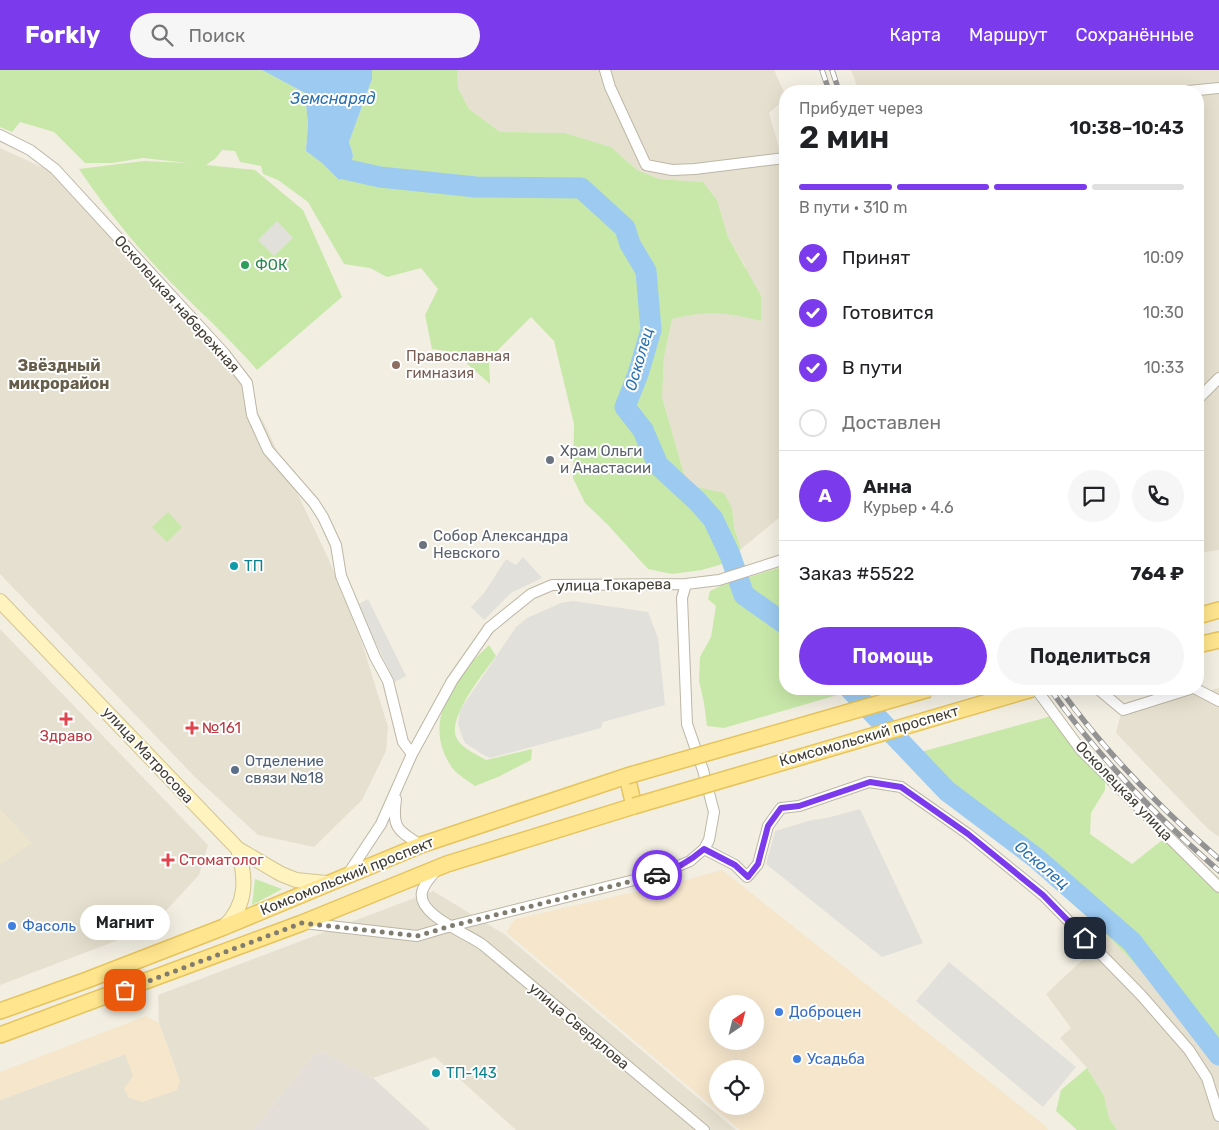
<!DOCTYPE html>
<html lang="ru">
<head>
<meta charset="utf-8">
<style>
  body { margin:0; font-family:Rubik,sans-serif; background:#f6f6f6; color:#202124; height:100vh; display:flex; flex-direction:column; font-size:19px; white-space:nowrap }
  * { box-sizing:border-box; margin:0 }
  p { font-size:16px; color:#757577 }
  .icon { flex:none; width:28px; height:28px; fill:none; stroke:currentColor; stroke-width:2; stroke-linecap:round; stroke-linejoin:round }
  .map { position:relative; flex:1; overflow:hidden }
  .drawer { position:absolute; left:779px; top:15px; width:425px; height:610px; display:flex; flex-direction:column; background:#fff; border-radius:20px; box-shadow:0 5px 20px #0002 }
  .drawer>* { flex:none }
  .needle { width:32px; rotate:35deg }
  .tools { position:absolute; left:709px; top:925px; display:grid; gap:10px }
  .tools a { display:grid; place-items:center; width:55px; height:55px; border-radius:50%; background:#fff; box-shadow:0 5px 20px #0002; font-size:25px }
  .pin { position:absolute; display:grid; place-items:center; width:42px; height:42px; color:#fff; margin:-21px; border-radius:10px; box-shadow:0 2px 8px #0006 }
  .courier { position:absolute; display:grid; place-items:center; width:50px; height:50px; margin:-25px; border:4px solid #7c3aed; border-radius:50%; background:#fff; color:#222; box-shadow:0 1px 6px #0007 }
  .bubble { position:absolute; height:35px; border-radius:18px; background:#fff; box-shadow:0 5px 20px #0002; font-size:16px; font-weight:600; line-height:35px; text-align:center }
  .headline em { font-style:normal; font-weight:600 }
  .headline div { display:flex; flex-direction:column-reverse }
  .headline { display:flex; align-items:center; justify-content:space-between; height:85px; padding:0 20px }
  h1 { font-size:32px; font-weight:600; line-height:38px }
  .bar { display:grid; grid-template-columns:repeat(4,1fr); gap:8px 5px; align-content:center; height:60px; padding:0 20px }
  .bar i { height:6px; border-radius:4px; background:#e0e0e0 }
  .bar .selected { background:#7c3aed }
  .bar p { grid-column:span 4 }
  .line { display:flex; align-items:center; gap:12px; padding:0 20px; border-top:1px solid #e0e0e0 }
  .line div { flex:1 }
  .round { display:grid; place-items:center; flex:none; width:52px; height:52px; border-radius:26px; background:#f6f6f6 }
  ol { padding:0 20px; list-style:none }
  li { display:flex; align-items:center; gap:15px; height:55px }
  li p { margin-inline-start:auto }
  li .icon { padding:5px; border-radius:50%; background:#7c3aed; color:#fff; stroke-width:4 }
  li:last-child { color:#757577 }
  li i { width:28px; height:28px; border:2px solid #e0e0e0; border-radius:50% }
  .cta { display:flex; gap:10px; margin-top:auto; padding:10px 20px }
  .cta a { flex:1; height:58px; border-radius:30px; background:#7c3aed; color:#fff; font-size:20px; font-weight:600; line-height:58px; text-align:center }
  .cta a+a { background:#f6f6f6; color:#202124 }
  header { display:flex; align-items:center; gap:30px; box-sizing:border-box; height:70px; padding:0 25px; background:#7c3aed; color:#fff }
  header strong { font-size:24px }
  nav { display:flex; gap:28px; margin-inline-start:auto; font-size:18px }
  .search { width:350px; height:45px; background:#f6f6f6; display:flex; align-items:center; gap:12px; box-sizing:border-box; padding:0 18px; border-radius:28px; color:#757577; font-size:19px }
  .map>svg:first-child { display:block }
  .residential { fill:#e6e0d0 }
  .commercial { fill:#f5e6cc; fill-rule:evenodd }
  .industrial { fill:#e3dfd8 }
  .education { fill:#ece4cc }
  .green { fill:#c8e8a9 }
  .parking { fill:#e2e0db }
  .water { fill:#9ccaf1 }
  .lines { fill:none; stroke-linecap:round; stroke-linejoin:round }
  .river { stroke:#9ccaf1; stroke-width:21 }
  .minor-casing { stroke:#bdb6a5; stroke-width:12 }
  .secondary-casing { stroke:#d3c591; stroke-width:16 }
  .primary-casing { stroke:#e6c45c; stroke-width:18 }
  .minor { stroke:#fff; stroke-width:10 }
  .secondary { stroke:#fff3bf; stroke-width:14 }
  .primary { stroke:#ffe58e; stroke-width:15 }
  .rail-casing { stroke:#939393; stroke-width:5.5 }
  .rail { stroke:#fff; stroke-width:4; stroke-dasharray:11; stroke-linecap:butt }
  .primary-bridge-casing { stroke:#e6c45c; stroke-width:18; stroke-linecap:butt }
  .primary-bridge { stroke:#ffe58e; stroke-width:15 }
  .done { stroke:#807c70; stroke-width:5; stroke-dasharray:0 9 }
  .route { stroke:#7c3aed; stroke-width:6 }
  .leisure-dot { fill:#2e9e5b; stroke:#fff; stroke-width:2 }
  .education-dot { fill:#8d6e63; stroke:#fff; stroke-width:2 }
  .worship-dot { fill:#6b7280; stroke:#fff; stroke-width:2 }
  .culture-dot { fill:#0f9aa8; stroke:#fff; stroke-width:2 }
  .health-dot { fill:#e0444e; stroke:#fff; stroke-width:2 }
  .service-dot { fill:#5c6f8a; stroke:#fff; stroke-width:2 }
  .shop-dot { fill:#3f7fe0; stroke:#fff; stroke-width:2 }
  .labels { text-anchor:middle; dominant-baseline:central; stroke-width:4; stroke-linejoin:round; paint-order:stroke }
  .leisure-label { font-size:15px; fill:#27864d; stroke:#fff; text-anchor:start }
  .street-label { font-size:15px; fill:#433e33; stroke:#fff }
  .education-label { font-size:15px; fill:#785e54; stroke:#fff; text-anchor:start }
  .worship-label { font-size:15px; fill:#5b616d; stroke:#fff; text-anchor:start }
  .culture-label { font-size:15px; fill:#0d838f; stroke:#fff; text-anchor:start }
  .health-label { font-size:15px; fill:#be3a42; stroke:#fff; text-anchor:start }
  .service-label { font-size:15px; fill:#4e5e75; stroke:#fff; text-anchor:start }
  .shop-label { font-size:15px; fill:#366cbe; stroke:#fff; text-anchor:start }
  .water-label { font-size:16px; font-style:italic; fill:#2a71b1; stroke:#fff }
  .neighbourhood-label { font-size:16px; font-weight:bold; fill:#665d4a; stroke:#fff }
</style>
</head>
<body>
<header>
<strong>Forkly</strong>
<div class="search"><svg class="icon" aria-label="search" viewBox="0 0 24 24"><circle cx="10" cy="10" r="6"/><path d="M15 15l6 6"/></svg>Поиск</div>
<nav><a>Карта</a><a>Маршрут</a><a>Сохранённые</a></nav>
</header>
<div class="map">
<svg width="1219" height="1060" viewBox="0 0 1219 1060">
  <rect width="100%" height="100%" fill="#f2eee2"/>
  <path class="residential" d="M 457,0 L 774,0 L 785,24 L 785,29 L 769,43 L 779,78 L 785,78 L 785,443 L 741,479 L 734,457 L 732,438 L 687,415 L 662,327 L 664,287 L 672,249 L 695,243 L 734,243 L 761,251 L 745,196 L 728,167 L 717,130 L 703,112 L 659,109 L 637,100 L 611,77 L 565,63 L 500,62 L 469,39 L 458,18 Z
    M 851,0 L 1219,0 L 1219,480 L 1198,483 L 1198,21 L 859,21 Z
    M 0,78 L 48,100 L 236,305 L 265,355 L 329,490 L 362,573 L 388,657 L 386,681 L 362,730 L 314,777 L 258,765 L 195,707 L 0,504 Z
    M 0,559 L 208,775 L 199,805 L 150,858 L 0,915 Z
    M 1219,618 L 1219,767 L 1207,758 L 1116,663 L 1121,643 Z
    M 433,821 L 504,864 L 736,1060 L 516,1060 L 435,987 L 373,1008 L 323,982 L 314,984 L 253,1060 L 0,1060 L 0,1030 L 126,984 L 134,1006 L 124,1018 L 180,1011 L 159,953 L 158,925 Z
    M 1108,866 L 1168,928 L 1200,972 L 1219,993 L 1219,1060 L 1117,1060 L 1109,1048 L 1104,1026 L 1087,998 L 1060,968 L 1071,958 L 1046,924 Z"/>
  <path class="commercial" d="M 722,800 L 1048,1058 L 1047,1060 L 740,1060 L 506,862 L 515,849 L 679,812 ZM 718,934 L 755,934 L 755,971 L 718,971 ZM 718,999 L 755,999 L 755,1036 L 718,1036 Z
    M 146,946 L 159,953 L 180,1011 L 177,1020 L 143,1032 L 129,1028 L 124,1019 L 133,1006 L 125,984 L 0,1030 L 0,1002 Z"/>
  <path class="industrial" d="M 323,982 L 373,1008 L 430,1060 L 253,1060 L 314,984 Z"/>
  <path class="education" d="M 0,739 L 32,773 L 0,795 Z"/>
  <path class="green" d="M 0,0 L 262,0 L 305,23 L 308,54 L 306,81 L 322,93 L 339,110 L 353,85 L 349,72 L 372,9 L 372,0 L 457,0 L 458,18 L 469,39 L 500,62 L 565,63 L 611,77 L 637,100 L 659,109 L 703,112 L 717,130 L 728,167 L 761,226 L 761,251 C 727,242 706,240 672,249 L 664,287 L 662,327 L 687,415 L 724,423 L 732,438 L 734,457 L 741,479 L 729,492 L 702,500 L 672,504 L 648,499 L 607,454 L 585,433 L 573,408 L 574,354 L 554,271 L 531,247 L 489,289 L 490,314 L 454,282 L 432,279 L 425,245 L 438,219 L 421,198 L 387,207 L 370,198 L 344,194 L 308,132 L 278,110 L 263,104 L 261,96 L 240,92 L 235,81 L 222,80 L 216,88 L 206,95 L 255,100 L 303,140 L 342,227 L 257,300 C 227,265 192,235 160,201 C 131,170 103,135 79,99 L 144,91 L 188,93 L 143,88 L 112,93 L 85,93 L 54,62 L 20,52 L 12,62 L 0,57 Z
    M 168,442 L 182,457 L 167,472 L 152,457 Z
    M 785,496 L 785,619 L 858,619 L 724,658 L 707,656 L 704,633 L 699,611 L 700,587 L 711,567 L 716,536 L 708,529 L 710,521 L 723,515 Z
    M 489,575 L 496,586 C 484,603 448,646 456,667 C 461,678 476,684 486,690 L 532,679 L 531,690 L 498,707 L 475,716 C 467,710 456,704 451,696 C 421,651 455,607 489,575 Z
    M 1059,644 L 1069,654 L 1105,711 L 1105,720 L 1091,743 L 1090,764 L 1132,794 L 1161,771 L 1173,767 L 1219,808 L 1219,993 L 1200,972 L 1168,928 L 1108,866 L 1028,788 L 937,722 L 910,685 Z
    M 255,809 L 282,819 L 252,835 Z
    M 1087,998 L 1104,1026 L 1109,1048 L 1117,1060 L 1077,1060 L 1056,1041 L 1061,1020 Z"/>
  <path class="parking" d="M 277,151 L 293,168 L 274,186 L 258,170 Z
    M 523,487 L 542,508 L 511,523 L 484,550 L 471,537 L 484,523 L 506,489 L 516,495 Z
    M 368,529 L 406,606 L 395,612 L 357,535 Z
    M 573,531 L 648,542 L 658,568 L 665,635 L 603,652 L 601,658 L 490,688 L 482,684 L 465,673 L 462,666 L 458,654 L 460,640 L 516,557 L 527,548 L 561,533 Z
    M 860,739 L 923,873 L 882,887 L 766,794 L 775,761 L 812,750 L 827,748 Z
    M 949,892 L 1076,997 L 1043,1037 L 916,931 Z"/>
  <path class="water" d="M 262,0 L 372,0 L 372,9 L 349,72 L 353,85 L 349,102 L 339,110 L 322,93 L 306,81 L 308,54 L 305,23 Z"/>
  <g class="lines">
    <path class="river" d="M 338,79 L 339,91 L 344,99 L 380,107 L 476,117 L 581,118 L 625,158 L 630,174 L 646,201 L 651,260 L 638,304 L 625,337 L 643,360 L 658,395 L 697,431 L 713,449 L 730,485 L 744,525 L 785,554
      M 850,619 L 947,721 L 1036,788 L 1132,872 L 1219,985"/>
    <defs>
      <path id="minor" d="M 605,0 L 610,17 L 646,95 L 672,100 L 695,99 L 785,88
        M 1188,21 L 1219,18
        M 0,65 L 30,80 L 55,99 L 224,283 L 247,313 L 252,345 L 268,380 L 314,433 L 323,447 L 336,475 L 341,506 L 375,587 L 388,611 L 403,672 L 412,684
        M 1198,329 L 1219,308
        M 1036,619 L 1081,680 L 1219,817
        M 1098,619 L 1123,640 L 1190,619
        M 1196,619 L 1219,631
        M 396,729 C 392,758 397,760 421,775
        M 704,779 L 735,795 L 747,807 L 758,794 L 768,756 L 781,738 L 799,736 L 869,712 L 901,717 L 968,764 L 1043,825 L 1141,925 L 1189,980 L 1207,1008 L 1219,1046
        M 437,799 C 432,806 424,813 422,822 C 417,845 467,863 483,875 L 704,1060
        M 348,804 L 381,754 L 412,684 L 452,611 L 489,558 L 531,524 L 552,515 L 686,514 L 719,510 L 785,489
        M 304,853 L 417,866 L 451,856 L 662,803 L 690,791 L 704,779 L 709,770 L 714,742 L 703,700 L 687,654 L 682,528 L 686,514"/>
      <path id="secondary" d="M 0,531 L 238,779 L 281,804 L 296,810 L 326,813
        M 224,857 C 248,834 246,808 238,779"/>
      <path id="primary" d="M 1198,546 L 1219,540
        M 1198,575 L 1219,570
        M 0,941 L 87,910 L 224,857 L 421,775 L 627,706 L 634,736 L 447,794 L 302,853 L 0,965"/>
    </defs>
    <use href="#minor" class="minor-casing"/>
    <use href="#secondary" class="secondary-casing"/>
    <use href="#primary" class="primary-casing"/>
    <use href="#minor" class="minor"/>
    <use href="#secondary" class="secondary"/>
    <use href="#primary" class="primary"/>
    <defs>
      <path id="rail" d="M 822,0 L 829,21
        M 832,0 L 839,21
        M 1050,619 C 1098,687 1156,746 1219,801
        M 1060,619 C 1105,682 1160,738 1219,789"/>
    </defs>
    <use href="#rail" class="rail-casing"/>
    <use href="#rail" class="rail"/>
    <defs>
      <path id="primary-bridge" d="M 627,706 L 929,619
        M 634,736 L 1032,619"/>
    </defs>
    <use href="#primary-bridge" class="primary-bridge-casing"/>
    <use href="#primary-bridge" class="primary-bridge"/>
  </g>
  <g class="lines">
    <path class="done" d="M 125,920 L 302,853 L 417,866 L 451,856 L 657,805"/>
    <path class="route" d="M 657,805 C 675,800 690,791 704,779 L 735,795 L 748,807 L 758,794 L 768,756 L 781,738 L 799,736 L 870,712 L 901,717 L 968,764 L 1043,825 L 1085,868"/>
  </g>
  <circle class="leisure-dot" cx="245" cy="195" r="5"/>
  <circle class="education-dot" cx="396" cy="295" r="5"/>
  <g class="worship-dot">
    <circle cx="550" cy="390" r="5"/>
    <circle cx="423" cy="475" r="5"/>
  </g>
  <g class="culture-dot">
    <circle cx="234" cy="496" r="5"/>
    <circle cx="436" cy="1003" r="5"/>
  </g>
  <g class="health-dot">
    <path d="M63.5 641.5h5v5h5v5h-5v5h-5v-5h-5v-5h5z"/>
    <path d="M189.5 650.5h5v5h5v5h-5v5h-5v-5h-5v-5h5z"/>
    <path d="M165.5 782.5h5v5h5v5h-5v5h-5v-5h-5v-5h5z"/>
  </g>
  <circle class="service-dot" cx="235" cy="700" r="5"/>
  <g class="shop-dot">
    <circle cx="12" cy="856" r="5"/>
    <circle cx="779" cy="942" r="5"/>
    <circle cx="797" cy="989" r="5"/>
  </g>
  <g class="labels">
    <g class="leisure-label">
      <text x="255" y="195">ФОК</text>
    </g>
    <g class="street-label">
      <text transform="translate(177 234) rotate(48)">Осколецкая набережная</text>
      <text transform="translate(614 515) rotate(-1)">улица Токарева</text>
      <text transform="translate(869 666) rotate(-16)">Комсомольский проспект</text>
      <text transform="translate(148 685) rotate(47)">улица Матросова</text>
      <text transform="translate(1124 721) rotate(46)">Осколецкая улица</text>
      <text transform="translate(347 806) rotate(-22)">Комсомольский проспект</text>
      <text transform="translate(579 956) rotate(40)">улица Свердлова</text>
    </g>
    <g class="education-label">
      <text x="406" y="286">Православная<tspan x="406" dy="17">гимназия</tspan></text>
    </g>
    <g class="worship-label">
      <text x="560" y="381">Храм Ольги<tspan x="560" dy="17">и Анастасии</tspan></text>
      <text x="433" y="466">Собор Александра<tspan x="433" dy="17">Невского</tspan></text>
    </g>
    <g class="culture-label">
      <text x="244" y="496">ТП</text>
      <text x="446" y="1003">ТП-143</text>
    </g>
    <g class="health-label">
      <text x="202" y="658">№161</text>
      <text x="66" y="666" text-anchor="middle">Здраво</text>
      <text x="179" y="790">Стоматолог</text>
    </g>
    <g class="service-label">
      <text x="245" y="691">Отделение<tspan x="245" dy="17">связи №18</tspan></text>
    </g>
    <g class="shop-label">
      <text x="22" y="856">Фасоль</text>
      <text x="789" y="942">Доброцен</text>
      <text x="807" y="989">Усадьба</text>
    </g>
    <g class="water-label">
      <text x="333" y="28">Земснаряд</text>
      <text transform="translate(639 289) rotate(-74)">Осколец</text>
      <text transform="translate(1042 795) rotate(40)">Осколец</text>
    </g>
    <g class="neighbourhood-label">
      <text x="59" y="295">Звёздный<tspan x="59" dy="18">микрорайон</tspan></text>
    </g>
  </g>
</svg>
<div class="tools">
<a><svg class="needle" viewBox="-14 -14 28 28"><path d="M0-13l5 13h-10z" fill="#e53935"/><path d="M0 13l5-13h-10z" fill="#757577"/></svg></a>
<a><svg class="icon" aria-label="locate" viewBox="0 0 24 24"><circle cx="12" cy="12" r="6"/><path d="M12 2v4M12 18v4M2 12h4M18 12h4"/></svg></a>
</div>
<div class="pin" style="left:125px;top:920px;background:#ea580c"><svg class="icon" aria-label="bag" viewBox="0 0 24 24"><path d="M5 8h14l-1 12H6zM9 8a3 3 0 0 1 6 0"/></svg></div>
<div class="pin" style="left:1085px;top:868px;background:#1f2937"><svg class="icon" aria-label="home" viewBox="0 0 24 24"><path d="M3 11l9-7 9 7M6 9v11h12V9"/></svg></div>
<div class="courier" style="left:657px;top:805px"><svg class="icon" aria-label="car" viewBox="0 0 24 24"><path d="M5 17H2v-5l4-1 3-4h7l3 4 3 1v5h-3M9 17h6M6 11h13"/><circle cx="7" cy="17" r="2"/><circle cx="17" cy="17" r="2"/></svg></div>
<div class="bubble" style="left:80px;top:835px;width:90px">Магнит</div>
<section class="drawer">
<div class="headline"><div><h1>2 мин</h1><p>Прибудет через</p></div><em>10:38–10:43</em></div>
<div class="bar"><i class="selected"></i><i class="selected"></i><i class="selected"></i><i></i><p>В пути · 310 m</p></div>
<ol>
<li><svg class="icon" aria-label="check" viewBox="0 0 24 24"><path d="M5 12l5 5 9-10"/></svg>Принят<p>10:09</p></li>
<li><svg class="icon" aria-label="check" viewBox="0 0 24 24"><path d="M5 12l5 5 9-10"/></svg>Готовится<p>10:30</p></li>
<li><svg class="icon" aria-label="check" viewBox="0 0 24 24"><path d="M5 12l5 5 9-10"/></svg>В пути<p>10:33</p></li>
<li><i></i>Доставлен</li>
</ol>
<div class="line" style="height:90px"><b class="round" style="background:#7c3aed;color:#fff">А</b><div><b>Анна</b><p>Курьер · 4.6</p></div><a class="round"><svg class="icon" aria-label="chat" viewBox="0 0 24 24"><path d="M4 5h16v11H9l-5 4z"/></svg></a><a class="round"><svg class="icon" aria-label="phone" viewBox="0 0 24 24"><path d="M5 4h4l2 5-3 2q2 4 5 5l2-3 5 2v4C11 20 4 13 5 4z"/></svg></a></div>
<div class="line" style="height:65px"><div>Заказ #5522</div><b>764 ₽</b></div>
<div class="cta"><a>Помощь</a><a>Поделиться</a></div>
</section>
</div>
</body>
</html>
